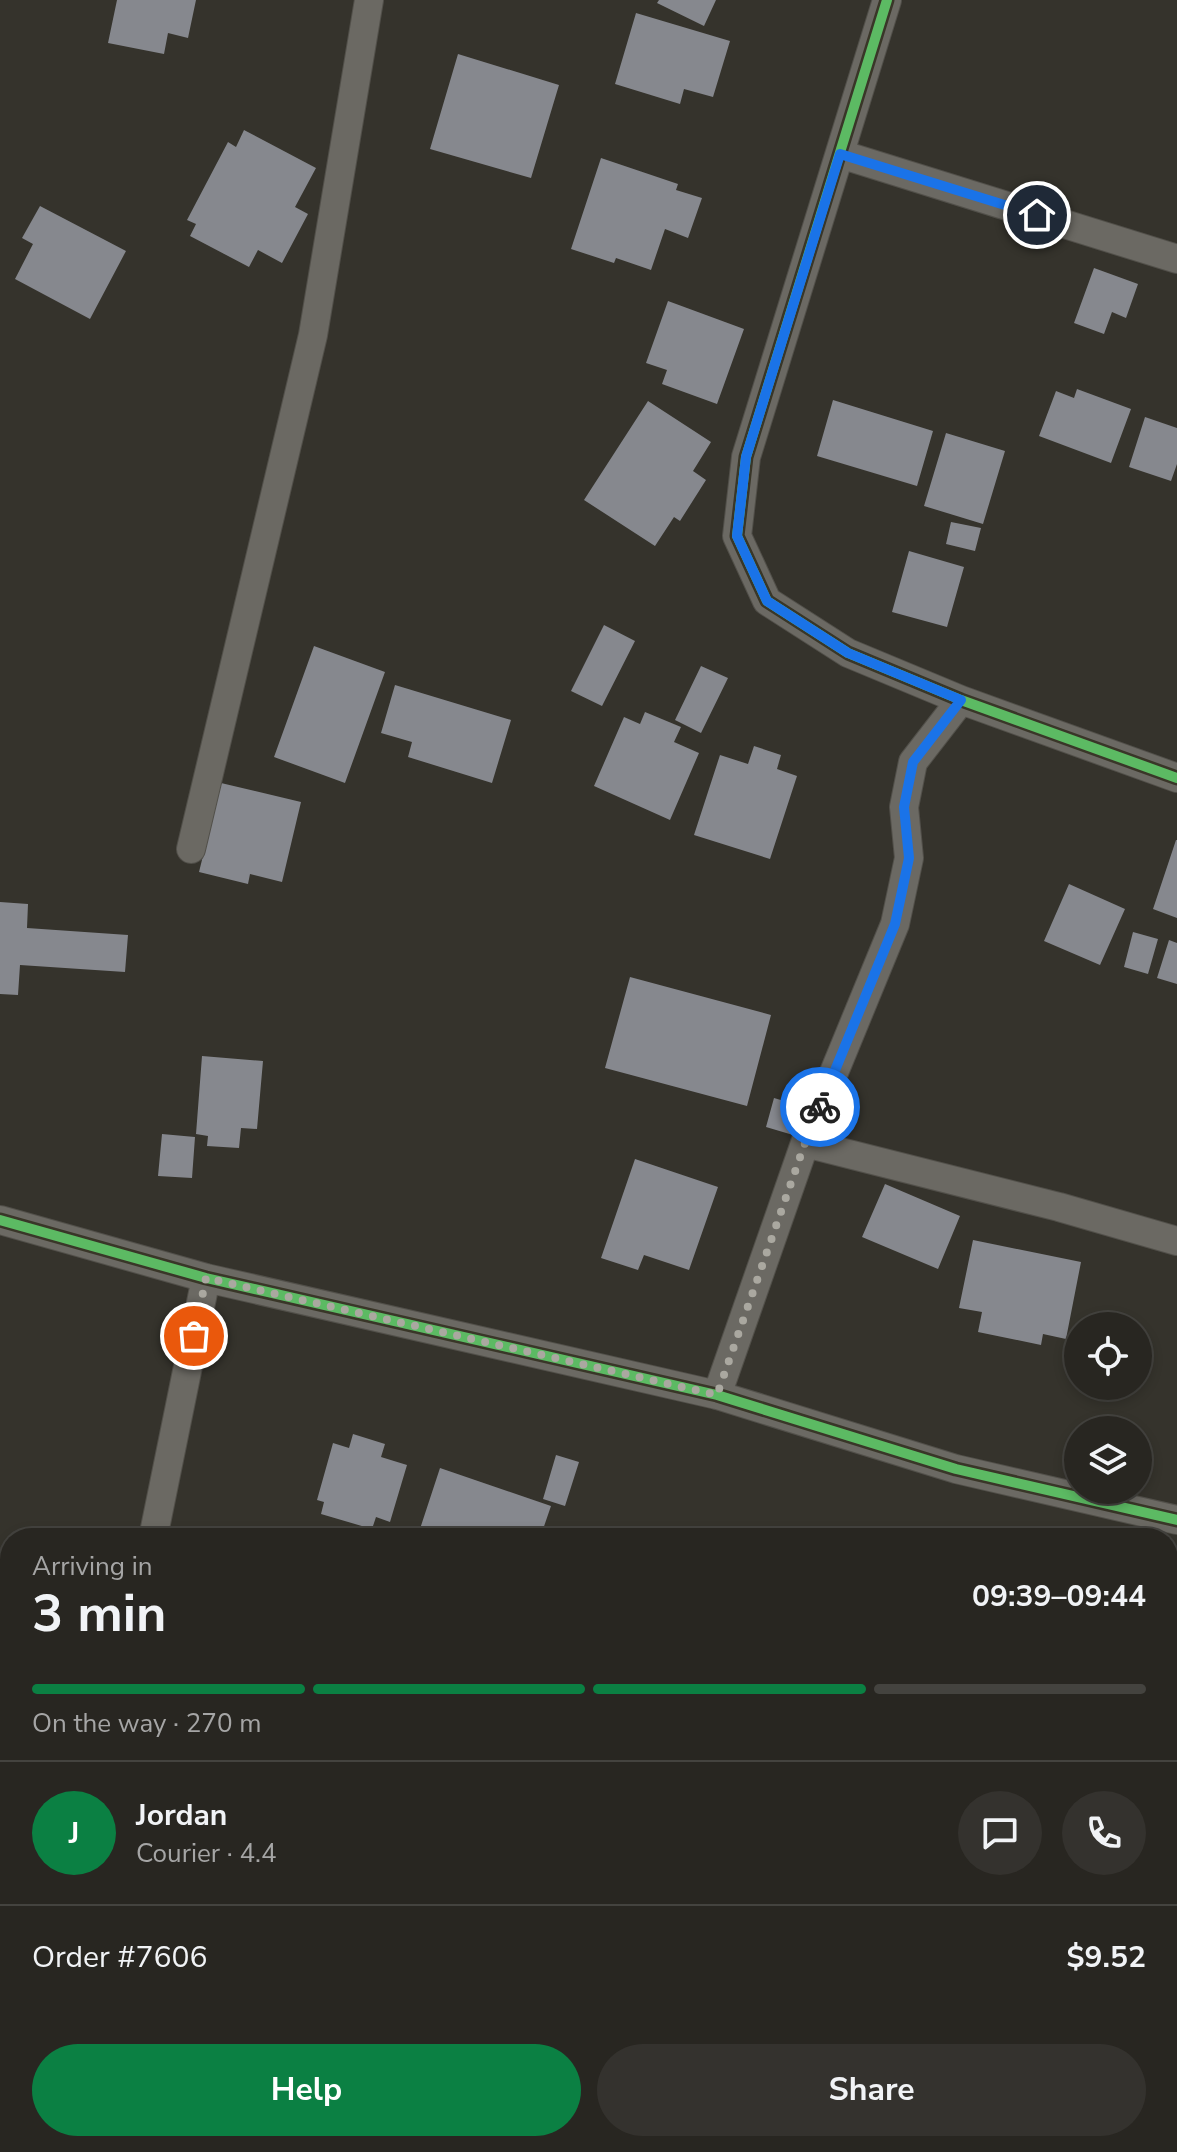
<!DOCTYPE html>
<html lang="en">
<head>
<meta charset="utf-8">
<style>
  body { margin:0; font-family:"Nunito Sans",sans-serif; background:#34322e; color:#f1f3f6; height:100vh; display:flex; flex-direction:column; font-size:30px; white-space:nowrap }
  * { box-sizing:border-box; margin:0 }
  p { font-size:26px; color:#a5a5a5 }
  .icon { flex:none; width:44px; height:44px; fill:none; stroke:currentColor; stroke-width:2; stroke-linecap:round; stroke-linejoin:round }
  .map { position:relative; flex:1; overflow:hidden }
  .drawer { position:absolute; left:0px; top:1528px; width:1178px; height:624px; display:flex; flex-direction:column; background:#282621; border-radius:32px 32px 0 0; box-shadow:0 4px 12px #0003,0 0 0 2px #44433f }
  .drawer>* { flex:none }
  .controls { position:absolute; left:1064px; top:1312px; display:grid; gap:16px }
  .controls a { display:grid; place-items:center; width:88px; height:88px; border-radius:50%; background:#282621; box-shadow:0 4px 12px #0003,0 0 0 2px #44433f; font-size:40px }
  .pin { position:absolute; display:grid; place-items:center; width:68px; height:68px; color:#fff; margin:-34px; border:4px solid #fff; border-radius:50%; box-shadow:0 2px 8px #0007 }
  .courier { position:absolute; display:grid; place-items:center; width:80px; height:80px; margin:-40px; border:6px solid #1a73e8; border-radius:50%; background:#fff; color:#222; box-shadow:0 2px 10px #0007 }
  .head em { font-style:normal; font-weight:700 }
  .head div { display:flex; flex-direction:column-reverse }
  .head { display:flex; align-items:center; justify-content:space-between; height:136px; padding:0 32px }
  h1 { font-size:52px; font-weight:700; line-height:60px }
  .bar { display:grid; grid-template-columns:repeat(4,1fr); gap:12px 8px; align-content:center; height:96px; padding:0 32px }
  .bar i { height:10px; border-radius:6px; background:#44433f }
  .bar .current { background:#0b8043 }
  .bar p { grid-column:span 4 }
  .line { display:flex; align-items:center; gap:20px; padding:0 32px; border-top:2px solid #44433f }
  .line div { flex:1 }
  .round { display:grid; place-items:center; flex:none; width:84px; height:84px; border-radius:42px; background:#34322e }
  .primary-button { display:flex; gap:16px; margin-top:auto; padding:16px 32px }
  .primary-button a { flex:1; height:92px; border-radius:48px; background:#0b8043; color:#fff; font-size:32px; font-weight:700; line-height:92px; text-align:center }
  .primary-button a+a { background:#34322e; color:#f1f3f6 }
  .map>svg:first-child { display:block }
  .building { fill:#86888e }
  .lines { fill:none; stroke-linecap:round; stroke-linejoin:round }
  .street-casing { stroke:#52504a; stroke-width:30 }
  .street { stroke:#6b6963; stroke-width:28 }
  .cycleway-casing { stroke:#393628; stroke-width:15 }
  .cycleway { stroke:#5cba63; stroke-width:10 }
  .done { stroke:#aaa8a0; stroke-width:8; stroke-dasharray:0 14.4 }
  .route { stroke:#1a73e8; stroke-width:10 }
</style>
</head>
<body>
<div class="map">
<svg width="1177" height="2152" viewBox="0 0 1177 2152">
  <rect width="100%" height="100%" fill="#35332c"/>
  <path class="building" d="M 117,0 L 196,0 L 188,38 L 168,33 L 164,54 L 108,43 Z
    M 659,0 L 716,0 L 704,26 L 657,3 Z
    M 636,13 L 730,41 L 713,97 L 684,89 L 680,104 L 615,84 Z
    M 458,54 L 559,85 L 531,178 L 430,149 Z
    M 244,130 L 316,168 L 295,207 L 308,214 L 282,263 L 258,250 L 249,267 L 190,236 L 196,224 L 187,220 L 228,142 L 236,147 Z
    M 601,158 L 678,184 L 676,190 L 702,198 L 688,238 L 665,229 L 651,270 L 616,258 L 614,263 L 571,249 Z
    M 40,206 L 126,251 L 90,319 L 15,279 L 33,244 L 22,238 Z
    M 1094,268 L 1138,284 L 1126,318 L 1112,312 L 1104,334 L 1074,323 Z
    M 668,301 L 744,329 L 717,404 L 662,384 L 667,370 L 646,363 Z
    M 1077,389 L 1131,409 L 1111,463 L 1039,436 L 1056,391 L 1074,398 Z
    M 833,400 L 933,431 L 917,486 L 817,456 Z
    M 648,401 L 711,442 L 693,471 L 706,480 L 680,521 L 674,517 L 655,546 L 584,500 Z
    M 1145,417 L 1177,428 L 1177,464 L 1171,481 L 1129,467 Z
    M 946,433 L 1005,451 L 983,524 L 924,506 Z
    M 951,522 L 981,528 L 975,551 L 946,544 Z
    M 909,551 L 964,567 L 947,627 L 892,612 Z
    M 604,625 L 635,641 L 602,706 L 571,691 Z
    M 314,646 L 385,672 L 345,783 L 274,757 Z
    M 701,666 L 728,678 L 701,733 L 675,720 Z
    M 395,685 L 511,720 L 492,783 L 408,757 L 412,742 L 381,733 Z
    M 645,712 L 681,727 L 674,742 L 699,753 L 670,820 L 594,786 L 624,717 L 640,724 Z
    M 754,746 L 781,755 L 777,769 L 797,776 L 770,859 L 694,835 L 720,755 L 748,764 Z
    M 221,783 L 301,802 L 282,882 L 250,874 L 248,884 L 199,872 Z
    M 1176,840 L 1177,840 L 1177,918 L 1153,909 Z
    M 1069,884 L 1125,909 L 1100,965 L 1044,941 Z
    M 0,902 L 28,904 L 27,928 L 128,935 L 125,972 L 20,965 L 18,995 L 0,994 Z
    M 1133,932 L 1158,939 L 1148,974 L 1124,967 Z
    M 1169,940 L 1177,943 L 1177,984 L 1157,978 Z
    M 630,977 L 771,1015 L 747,1106 L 605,1068 Z
    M 202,1056 L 263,1061 L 257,1129 L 241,1128 L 239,1148 L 207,1146 L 208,1136 L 196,1134 Z
    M 774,1098 L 801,1106 L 793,1135 L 766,1127 Z
    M 162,1134 L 195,1137 L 192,1178 L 158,1176 Z
    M 635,1159 L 718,1187 L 689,1270 L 644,1255 L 638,1270 L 601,1258 Z
    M 885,1184 L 960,1216 L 938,1269 L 862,1237 Z
    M 973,1240 L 1081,1262 L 1066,1339 L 1043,1334 L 1041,1345 L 978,1332 L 982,1312 L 959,1308 Z
    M 353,1434 L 385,1444 L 381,1457 L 407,1465 L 390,1522 L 376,1517 L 372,1529 L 321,1514 L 324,1502 L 317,1500 L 333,1443 L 349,1448 Z
    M 556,1455 L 579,1462 L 565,1506 L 543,1499 Z
    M 440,1468 L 551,1506 L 540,1538 L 417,1538 Z
    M 0,1842 L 10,1842 L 10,1898 L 7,1898 L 7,1904 L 10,1904 L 10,1933 L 0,1934 Z
    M 676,2142 L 744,2142 L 742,2152 L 674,2152 Z
    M 814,2145 L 840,2151 L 840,2152 L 813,2152 Z"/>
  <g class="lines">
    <defs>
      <path id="street" d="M 887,0 L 746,457 L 737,536 L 767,601 L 848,653 L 961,700 L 1177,778
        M 840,154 L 1177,259
        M 191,849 L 313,335 L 369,0
        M 805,1143 L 1059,1207 L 1177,1241
        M 0,1220 L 206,1278 L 717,1395 L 956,1469 L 1177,1520
        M 717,1395 L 805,1143 L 895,924 L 909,858 L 904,807 L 913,762 L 961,700
        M 153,1538 L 206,1278
        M 0,1623 L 10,1625
        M 1168,1951 L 1177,1921
        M 1108,2152 L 1111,2142"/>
    </defs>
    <use href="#street" class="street-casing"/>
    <use href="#street" class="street"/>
    <defs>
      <path id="cycleway" d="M 887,0 L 746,457 L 737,536 L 767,601 L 848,653 L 961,700 L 1177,778
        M 0,1220 L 206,1278 L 717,1395 L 956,1469 L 1177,1520"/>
    </defs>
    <use href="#cycleway" class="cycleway-casing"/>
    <use href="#cycleway" class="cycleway"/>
  </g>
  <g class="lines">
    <path class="done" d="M 194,1336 L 206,1278 L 717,1395 L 805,1143 L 820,1107"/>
    <path class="route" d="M 820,1107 L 895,924 L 909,858 L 904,807 L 913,762 L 961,700 L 848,653 L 767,601 L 737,536 L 746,457 L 840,154 L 1037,215"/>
  </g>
</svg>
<div class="controls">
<a><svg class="icon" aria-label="locate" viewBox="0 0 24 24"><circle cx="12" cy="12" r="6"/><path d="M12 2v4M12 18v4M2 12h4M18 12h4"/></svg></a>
<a><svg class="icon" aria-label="layers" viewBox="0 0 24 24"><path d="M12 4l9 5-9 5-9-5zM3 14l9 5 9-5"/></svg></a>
</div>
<div class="pin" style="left:194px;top:1336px;background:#ea580c"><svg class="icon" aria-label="bag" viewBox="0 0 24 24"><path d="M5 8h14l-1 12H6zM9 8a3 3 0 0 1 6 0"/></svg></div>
<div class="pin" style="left:1037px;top:215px;background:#1f2937"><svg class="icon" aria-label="home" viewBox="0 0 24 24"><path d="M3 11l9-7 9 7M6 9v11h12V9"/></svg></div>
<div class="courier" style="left:820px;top:1107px"><svg class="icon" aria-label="bike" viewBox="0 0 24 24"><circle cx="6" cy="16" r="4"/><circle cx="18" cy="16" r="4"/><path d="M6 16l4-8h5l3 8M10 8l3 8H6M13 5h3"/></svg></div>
<section class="drawer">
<div class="head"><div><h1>3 min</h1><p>Arriving in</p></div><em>09:39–09:44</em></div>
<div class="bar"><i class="current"></i><i class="current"></i><i class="current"></i><i></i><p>On the way · 270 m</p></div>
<div class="line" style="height:144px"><b class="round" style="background:#0b8043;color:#fff">J</b><div><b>Jordan</b><p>Courier · 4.4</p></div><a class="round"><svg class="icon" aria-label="chat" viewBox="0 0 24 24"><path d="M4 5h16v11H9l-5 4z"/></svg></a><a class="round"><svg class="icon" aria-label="phone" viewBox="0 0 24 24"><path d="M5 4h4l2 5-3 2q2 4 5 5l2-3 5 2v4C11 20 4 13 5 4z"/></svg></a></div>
<div class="line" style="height:104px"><div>Order #7606</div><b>$9.52</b></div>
<div class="primary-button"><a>Help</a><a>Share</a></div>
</section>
</div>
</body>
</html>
